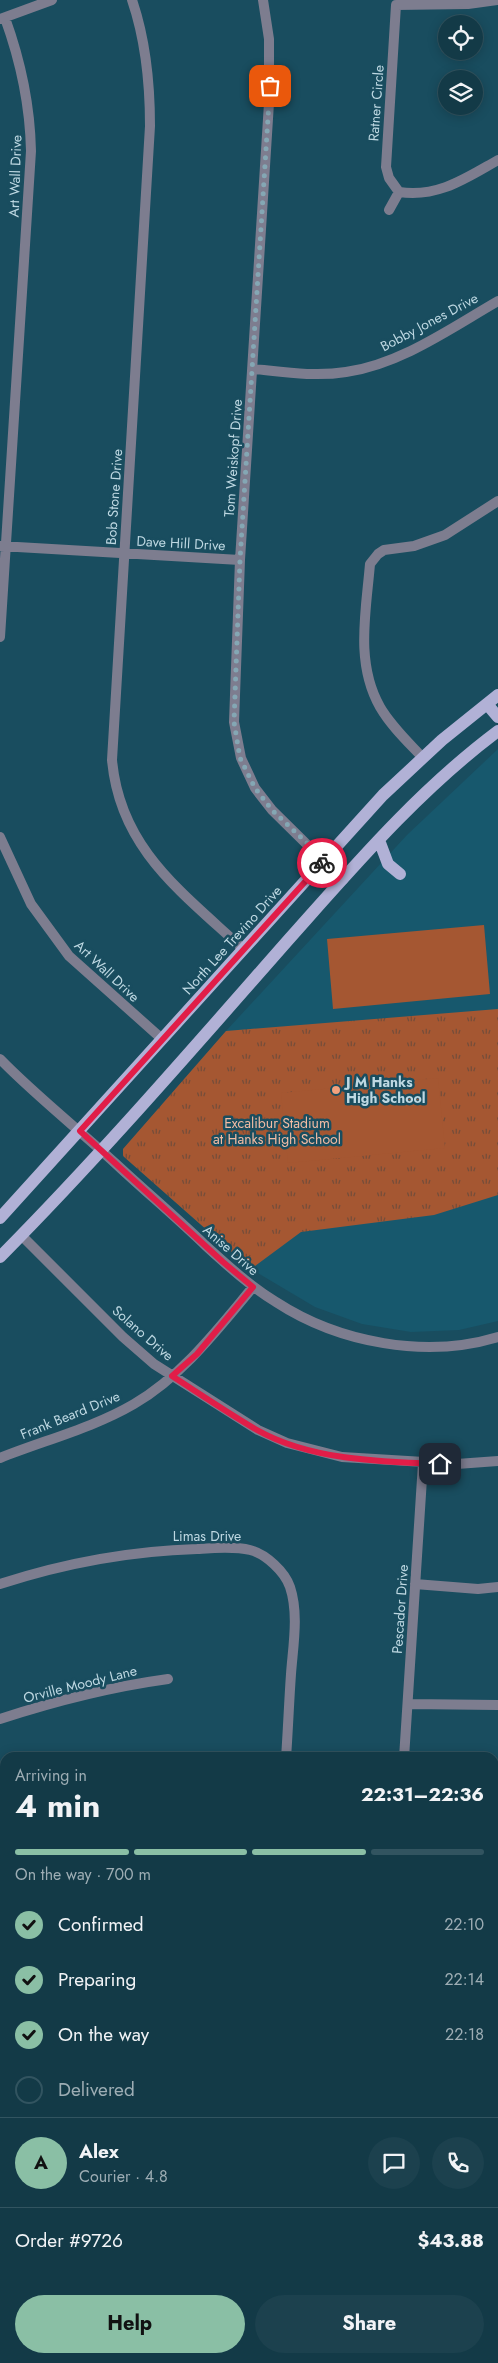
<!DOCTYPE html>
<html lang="en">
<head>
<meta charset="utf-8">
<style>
  body { margin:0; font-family:Jost,sans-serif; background:#1c414e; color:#f1f3f6; height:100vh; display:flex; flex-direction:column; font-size:19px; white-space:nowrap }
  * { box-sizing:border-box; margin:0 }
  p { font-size:16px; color:#9dadb4 }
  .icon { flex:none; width:28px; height:28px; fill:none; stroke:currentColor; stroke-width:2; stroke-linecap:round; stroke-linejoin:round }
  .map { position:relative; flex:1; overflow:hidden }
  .panel { position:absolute; left:0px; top:1752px; width:499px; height:611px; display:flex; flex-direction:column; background:#133a47; border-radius:15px 15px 0 0; box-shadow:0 2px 12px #0003,0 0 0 1px #325460 }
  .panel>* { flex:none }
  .controls { position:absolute; left:438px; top:15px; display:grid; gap:10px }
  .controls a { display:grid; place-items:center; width:45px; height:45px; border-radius:50%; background:#133a47; box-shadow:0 2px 12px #0003,0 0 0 1px #325460; font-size:25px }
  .pin { position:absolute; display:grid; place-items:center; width:42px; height:42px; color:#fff; margin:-21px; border-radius:10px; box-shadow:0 2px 8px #0006 }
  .courier { position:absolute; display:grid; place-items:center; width:50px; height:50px; margin:-25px; border:4px solid #e11d48; border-radius:50%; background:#fff; color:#222; box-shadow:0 1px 6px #0007 }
  .summary em { font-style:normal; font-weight:700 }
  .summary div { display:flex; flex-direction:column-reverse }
  .summary { display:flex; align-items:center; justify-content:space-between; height:85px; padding:0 15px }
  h1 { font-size:32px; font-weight:700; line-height:38px }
  .bar { display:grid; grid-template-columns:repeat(4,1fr); gap:8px 5px; align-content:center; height:60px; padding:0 15px }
  .bar i { height:6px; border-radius:4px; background:#325460 }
  .bar .current { background:#8abfa5 }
  .bar p { grid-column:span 4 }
  .line { display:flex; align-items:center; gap:12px; padding:0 15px; border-top:1px solid #325460 }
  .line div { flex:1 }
  .round { display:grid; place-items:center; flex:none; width:52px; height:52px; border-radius:26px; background:#1c414e }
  ol { padding:0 15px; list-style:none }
  li { display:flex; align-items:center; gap:15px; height:55px }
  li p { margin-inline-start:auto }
  li .icon { padding:5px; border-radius:50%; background:#8abfa5; color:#111; stroke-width:4 }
  li:last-child { color:#9dadb4 }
  li i { width:28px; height:28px; border:2px solid #325460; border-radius:50% }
  .cta { display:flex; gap:10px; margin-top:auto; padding:10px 15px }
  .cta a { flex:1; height:58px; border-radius:30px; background:#8abfa5; color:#111; font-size:20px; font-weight:700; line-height:58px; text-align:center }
  .cta a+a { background:#1c414e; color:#f1f3f6 }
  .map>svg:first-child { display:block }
  .built { fill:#17586d }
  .grass { fill:url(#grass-tufts) }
  .garden { fill:#a55732 }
  .water { fill:url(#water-ripples); stroke:#3a645c }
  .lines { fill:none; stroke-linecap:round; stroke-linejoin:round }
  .minor { stroke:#7d7d8f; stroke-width:10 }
  .major { stroke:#b1b1d6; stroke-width:12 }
  .done { stroke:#84a7b4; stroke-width:5; stroke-dasharray:0 9 }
  .route { stroke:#e11d48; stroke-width:6 }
  .poi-dot { fill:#f1a17d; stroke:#194d5f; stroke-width:2 }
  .labels { text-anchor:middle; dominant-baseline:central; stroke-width:5; stroke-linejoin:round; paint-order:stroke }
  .street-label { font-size:14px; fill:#bed8e2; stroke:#194d5f }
  .poi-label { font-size:14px; font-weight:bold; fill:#bed8e2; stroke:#194d5f; text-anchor:start }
  .park-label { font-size:14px; fill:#f2bca4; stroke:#194d5f }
</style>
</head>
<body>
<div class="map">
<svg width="498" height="2363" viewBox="0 0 498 2363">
  <defs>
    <pattern id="grass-tufts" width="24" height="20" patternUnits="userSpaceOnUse" patternTransform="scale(1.25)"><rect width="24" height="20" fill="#a55732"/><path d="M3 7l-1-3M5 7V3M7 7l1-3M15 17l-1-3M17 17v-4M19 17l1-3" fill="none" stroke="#744d3a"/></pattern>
    <pattern id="water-ripples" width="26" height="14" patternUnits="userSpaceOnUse" patternTransform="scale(1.25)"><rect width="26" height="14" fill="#023323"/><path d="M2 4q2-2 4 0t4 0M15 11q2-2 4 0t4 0" fill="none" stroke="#255043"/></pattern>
  </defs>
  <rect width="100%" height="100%" fill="#194d5f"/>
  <path class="built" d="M 498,749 L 498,1321 L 459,1330 L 411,1332 L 362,1324 L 315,1307 L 251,1269 L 123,1156 L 123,1149 L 226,1031 L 407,835 Z"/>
  <path class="grass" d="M 498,1009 L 498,1195 L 434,1215 L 301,1232 L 251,1269 L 123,1156 L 123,1149 L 226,1031 Z"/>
  <path class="garden" d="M 484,925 L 490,994 L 333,1009 L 327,939 Z
    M 438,1078 L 445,1148 L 288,1163 L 281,1093 Z
    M 203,2359 L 292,2359 L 292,2363 L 203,2363 Z"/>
  <path class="water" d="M 80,2359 L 187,2359 L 187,2363 L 70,2363 Z"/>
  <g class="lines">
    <path class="minor" d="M 132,0 C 146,41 150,82 150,126 L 112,760 C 120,849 182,892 243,949
      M 263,0 L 269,39 L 269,103 L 240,560 L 234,722 L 241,758 L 255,788 L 272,810 L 343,880
      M 497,0 L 468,4 L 396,5 L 386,167 L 389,178 L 399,192 C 438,198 466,178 498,160
      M 0,19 L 52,0
      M 389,210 L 399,192
      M 254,369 C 284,372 315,377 346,372 C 401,364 451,328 498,301
      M 0,546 L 240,560
      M 0,637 L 31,151 C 30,104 21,62 5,18
      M 423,758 C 408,742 391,726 380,707 C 355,663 366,612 370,564 L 378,554 L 384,550 L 414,546 L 445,535 L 498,501
      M 0,837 L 31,904 L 69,956 L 162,1039
      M 0,1059 C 36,1096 77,1128 115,1163 C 145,1191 176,1217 205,1245 C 228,1266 250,1286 276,1302 C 339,1343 426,1359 498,1337
      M 21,1235 L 123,1337 L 154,1364 L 258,1430 L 287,1443 L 342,1457 L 457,1464 L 498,1461
      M 0,1458 C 45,1440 93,1428 134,1404 C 183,1375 217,1330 253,1287
      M 0,1584 C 65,1563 129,1551 197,1549 C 213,1548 234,1546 250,1550 C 266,1554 285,1572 290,1587 C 299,1614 293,1646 291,1674 C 289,1702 288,1730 286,1758
      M 415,1584 L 478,1589 L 498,1587
      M 409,1704 L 498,1705
      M 0,1719 C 55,1701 110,1687 168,1679
      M 404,1758 L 423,1463
      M 494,1826 L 498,1826
      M 0,1847 L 5,1845
      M 0,1876 L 5,1890
      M 494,1946 L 498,1946
      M 0,1971 L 5,1969
      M 494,2063 L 498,2064
      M 0,2170 L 5,2169
      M 494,2181 L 498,2181
      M 494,2315 L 498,2313
      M 0,2327 L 5,2325
      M 309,2359 L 310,2363
      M 481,2359 L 482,2363"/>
    <path class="major" d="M 487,704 L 498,717
      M 379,840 L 388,864 L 400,874
      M 0,1218 L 383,795 L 442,740 L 498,695
      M 0,1257 C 101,1155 195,1046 290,938 C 355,865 419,790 498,731"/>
  </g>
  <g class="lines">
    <path class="done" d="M 270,86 L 240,560 L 234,722 L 240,758 L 255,788 L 272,810 L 325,860 L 322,863"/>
    <path class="route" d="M 322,863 L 80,1131 L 223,1262 L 253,1287 L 197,1354 L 172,1376 C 200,1394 228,1413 257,1430 C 310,1460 380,1462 440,1464"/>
  </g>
  <circle class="poi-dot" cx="336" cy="1090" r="5"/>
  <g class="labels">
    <g class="street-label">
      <text transform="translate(376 103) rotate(-86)">Ratner Circle</text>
      <text transform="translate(15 176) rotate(-88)">Art Wall Drive</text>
      <text transform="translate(429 322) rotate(-28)">Bobby Jones Drive</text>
      <text transform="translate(233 458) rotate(-86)">Tom Weiskopf Drive</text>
      <text transform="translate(114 497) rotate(-86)">Bob Stone Drive</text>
      <text transform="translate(181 543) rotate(3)">Dave Hill Drive</text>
      <text transform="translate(232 940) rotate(-48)">North Lee Trevino Drive</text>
      <text transform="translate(107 971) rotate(43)">Art Wall Drive</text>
      <text transform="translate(231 1250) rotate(41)">Anise Drive</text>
      <text transform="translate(143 1333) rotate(41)">Solano Drive</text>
      <text transform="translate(70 1415) rotate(-22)">Frank Beard Drive</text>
      <text x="207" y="1536">Limas Drive</text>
      <text transform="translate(400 1609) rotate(-86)">Pescador Drive</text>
      <text transform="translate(80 1684) rotate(-14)">Orville Moody Lane</text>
    </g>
    <g class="poi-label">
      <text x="346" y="1082">J M Hanks<tspan x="346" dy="16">High School</tspan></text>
    </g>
    <g class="park-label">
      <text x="277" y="1123">Excalibur Stadium<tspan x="277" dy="16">at Hanks High School</tspan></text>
    </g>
  </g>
</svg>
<div class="controls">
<a><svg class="icon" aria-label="locate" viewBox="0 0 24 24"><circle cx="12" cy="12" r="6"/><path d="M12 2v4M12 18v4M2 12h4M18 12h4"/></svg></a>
<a><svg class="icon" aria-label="layers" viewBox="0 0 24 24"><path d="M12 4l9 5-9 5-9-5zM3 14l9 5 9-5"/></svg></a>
</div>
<div class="pin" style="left:270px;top:86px;background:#ea580c"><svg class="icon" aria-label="bag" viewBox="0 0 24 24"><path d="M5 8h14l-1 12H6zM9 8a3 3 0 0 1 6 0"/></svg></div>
<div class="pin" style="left:440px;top:1464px;background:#1f2937"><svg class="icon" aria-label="home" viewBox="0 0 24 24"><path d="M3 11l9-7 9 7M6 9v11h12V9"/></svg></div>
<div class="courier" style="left:322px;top:863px"><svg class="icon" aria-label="bike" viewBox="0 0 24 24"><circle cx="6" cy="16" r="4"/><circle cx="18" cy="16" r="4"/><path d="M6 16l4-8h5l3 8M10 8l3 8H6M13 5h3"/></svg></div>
<section class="panel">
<div class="summary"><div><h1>4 min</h1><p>Arriving in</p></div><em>22:31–22:36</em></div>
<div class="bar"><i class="current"></i><i class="current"></i><i class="current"></i><i></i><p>On the way · 700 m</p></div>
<ol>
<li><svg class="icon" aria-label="check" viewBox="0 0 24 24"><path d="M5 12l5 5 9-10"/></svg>Confirmed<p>22:10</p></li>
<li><svg class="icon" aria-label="check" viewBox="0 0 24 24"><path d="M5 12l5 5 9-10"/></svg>Preparing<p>22:14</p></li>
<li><svg class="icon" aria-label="check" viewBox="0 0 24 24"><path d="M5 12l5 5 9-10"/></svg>On the way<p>22:18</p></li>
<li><i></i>Delivered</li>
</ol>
<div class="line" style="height:90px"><b class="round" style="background:#8abfa5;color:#111">A</b><div><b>Alex</b><p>Courier · 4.8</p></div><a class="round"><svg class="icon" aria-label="chat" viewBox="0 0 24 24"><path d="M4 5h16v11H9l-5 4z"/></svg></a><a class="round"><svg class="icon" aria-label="phone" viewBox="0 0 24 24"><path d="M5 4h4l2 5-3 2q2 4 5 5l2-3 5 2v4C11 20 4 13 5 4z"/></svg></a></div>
<div class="line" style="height:65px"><div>Order #9726</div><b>$43.88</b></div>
<div class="cta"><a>Help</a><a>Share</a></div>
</section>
</div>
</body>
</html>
